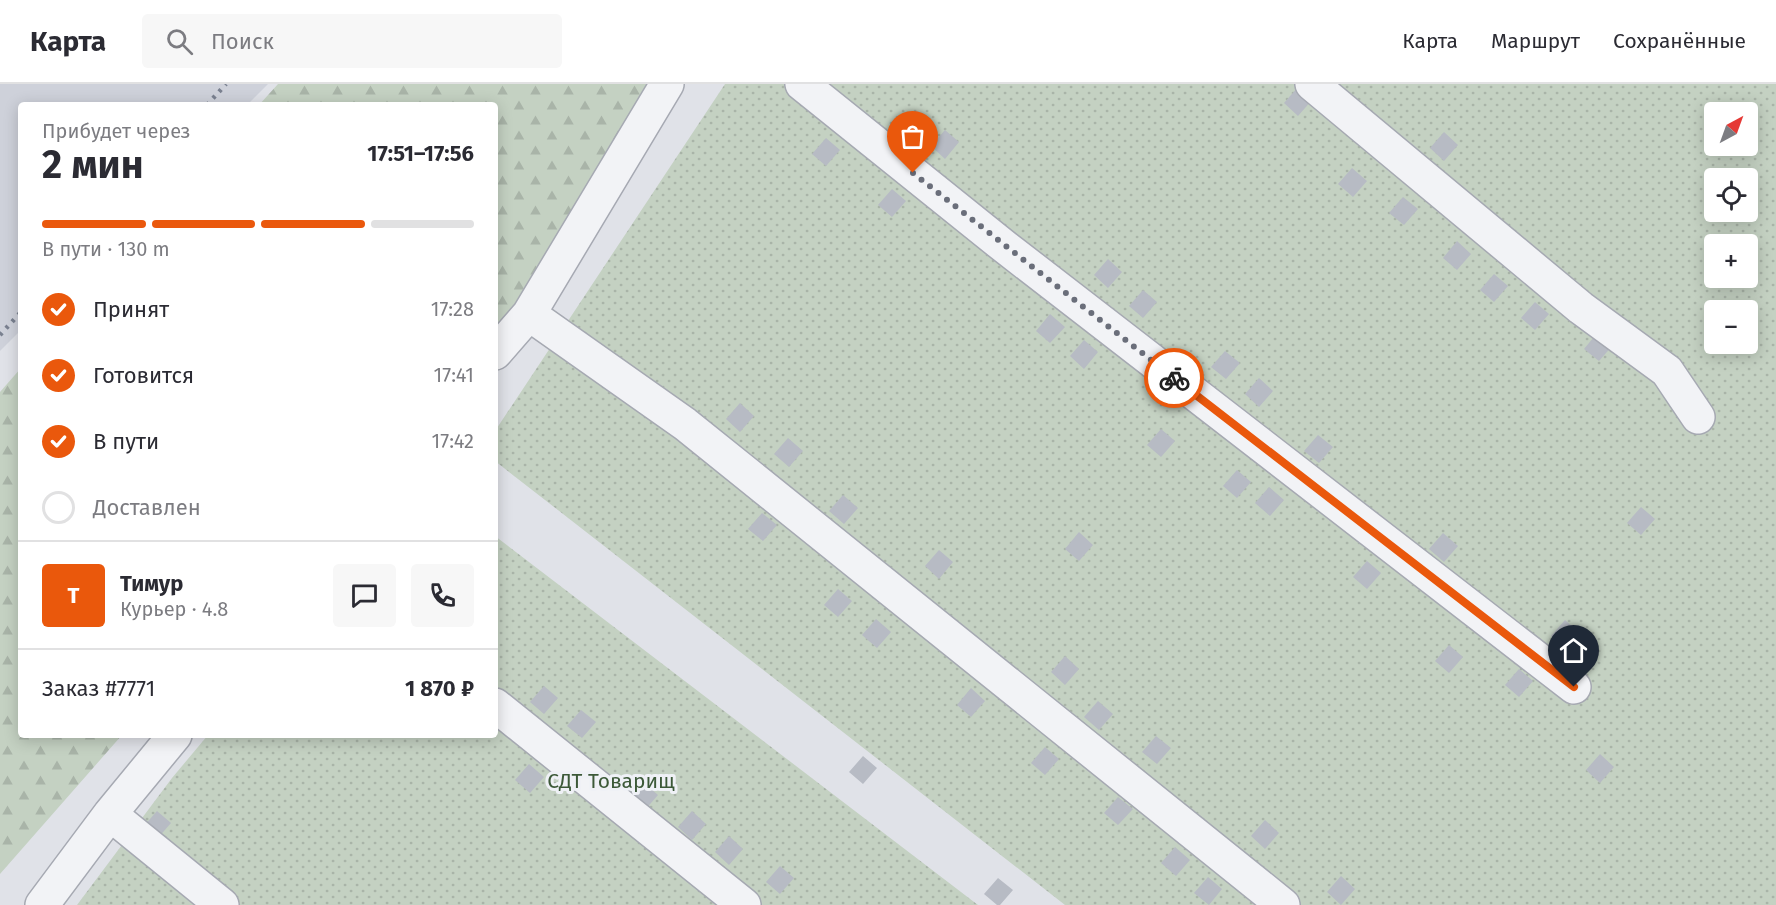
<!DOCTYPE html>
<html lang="ru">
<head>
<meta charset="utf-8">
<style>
  body { margin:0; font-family:"Fira Sans",sans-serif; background:#f7f7f7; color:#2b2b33; height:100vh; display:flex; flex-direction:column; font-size:22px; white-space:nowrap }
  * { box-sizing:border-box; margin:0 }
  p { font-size:20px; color:#7c7c81 }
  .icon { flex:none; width:33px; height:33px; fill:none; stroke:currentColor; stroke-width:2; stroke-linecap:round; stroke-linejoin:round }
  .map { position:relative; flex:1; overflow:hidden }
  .details { position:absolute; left:18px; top:18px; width:480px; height:636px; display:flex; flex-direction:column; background:#fff; border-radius:6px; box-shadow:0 3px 15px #0003 }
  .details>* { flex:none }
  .needle { width:39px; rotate:41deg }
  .fabs { position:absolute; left:1704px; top:18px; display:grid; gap:12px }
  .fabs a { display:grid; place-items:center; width:54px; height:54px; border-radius:6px; background:#fff; box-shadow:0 3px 15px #0003; font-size:30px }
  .pin { position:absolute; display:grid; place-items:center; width:51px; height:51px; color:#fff; margin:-62px -26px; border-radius:50% 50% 50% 0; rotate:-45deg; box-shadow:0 0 6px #0007 }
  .pin .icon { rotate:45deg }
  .courier { position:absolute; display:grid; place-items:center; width:60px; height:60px; margin:-30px; border:4px solid #ea580c; border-radius:50%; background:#fff; color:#222; box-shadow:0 2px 8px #0007 }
  .headline em { font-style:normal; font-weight:700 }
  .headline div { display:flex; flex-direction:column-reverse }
  .headline { display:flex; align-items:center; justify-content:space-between; height:102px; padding:0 24px }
  h1 { font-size:39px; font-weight:700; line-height:45px }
  .bar { display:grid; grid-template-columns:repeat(4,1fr); gap:9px 6px; align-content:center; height:72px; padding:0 24px }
  .bar i { height:8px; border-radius:4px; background:#e1e1e2 }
  .bar .on { background:#ea580c }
  .bar p { grid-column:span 4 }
  .line { display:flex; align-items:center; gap:15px; padding:0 24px; border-top:2px solid #e1e1e2 }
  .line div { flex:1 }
  .round { display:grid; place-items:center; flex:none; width:63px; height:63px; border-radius:6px; background:#f7f7f7 }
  ol { padding:0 24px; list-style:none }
  li { display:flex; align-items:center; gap:18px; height:66px }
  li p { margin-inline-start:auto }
  li .icon { padding:6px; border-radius:50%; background:#ea580c; color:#fff; stroke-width:4 }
  li:last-child { color:#7c7c81 }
  li i { width:33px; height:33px; border:3px solid #e1e1e2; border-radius:50% }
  header { display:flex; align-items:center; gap:36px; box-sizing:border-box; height:84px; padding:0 30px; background:#fff; border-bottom:2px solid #e1e1e2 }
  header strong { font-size:28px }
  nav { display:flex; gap:33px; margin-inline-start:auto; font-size:21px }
  .search { width:420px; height:54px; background:#f7f7f7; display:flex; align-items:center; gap:15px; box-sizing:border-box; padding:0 21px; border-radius:6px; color:#7c7c81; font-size:22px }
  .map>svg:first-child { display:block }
  .built { fill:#ced1da }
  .forest { fill:url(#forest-firs) }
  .garden { fill:url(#garden-dots); fill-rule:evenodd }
  .building { fill:#b7bbc4 }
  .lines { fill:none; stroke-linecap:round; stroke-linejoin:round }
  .minor-casing { stroke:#a6a9b2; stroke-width:36 }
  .minor { stroke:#f2f3f6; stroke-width:33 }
  .rail { stroke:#7a8190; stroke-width:4.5; stroke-dasharray:3 6; stroke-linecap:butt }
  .done { stroke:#6a6e7a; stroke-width:6; stroke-dasharray:0 10.8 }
  .route { stroke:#ea580c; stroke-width:8 }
  .labels { text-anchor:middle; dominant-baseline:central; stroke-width:6; stroke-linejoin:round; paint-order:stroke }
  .park-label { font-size:21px; fill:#3c5938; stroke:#eff1f6 }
</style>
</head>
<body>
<header>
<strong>Карта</strong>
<div class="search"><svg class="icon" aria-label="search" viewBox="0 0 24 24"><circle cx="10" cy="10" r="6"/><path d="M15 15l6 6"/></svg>Поиск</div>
<nav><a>Карта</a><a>Маршрут</a><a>Сохранённые</a></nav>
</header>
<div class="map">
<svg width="1776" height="821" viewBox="0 0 1776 821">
  <defs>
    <pattern id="forest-firs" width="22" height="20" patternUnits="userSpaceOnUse" patternTransform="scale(1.5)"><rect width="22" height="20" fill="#c4d1c2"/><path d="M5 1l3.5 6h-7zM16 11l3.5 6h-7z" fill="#a9b4a8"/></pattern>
    <pattern id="garden-dots" width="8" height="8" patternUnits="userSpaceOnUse" patternTransform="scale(1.5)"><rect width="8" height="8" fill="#c4d1c2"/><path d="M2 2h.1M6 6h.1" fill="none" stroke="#a9b4a8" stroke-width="1.8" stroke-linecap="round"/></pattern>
  </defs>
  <rect width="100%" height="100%" fill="#e0e2e8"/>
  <path class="built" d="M 0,0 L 268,0 L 247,21 L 21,21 L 21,246 L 0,267 Z"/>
  <path class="forest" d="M 278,0 L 656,0 L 527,219 L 495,249 L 495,21 L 259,21 Z
    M 21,284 L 21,651 L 122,651 L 0,790 L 0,308 Z"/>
  <path class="garden" d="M 725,0 L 1776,0 L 1776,821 L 1065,821 L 495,377 L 495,347 ZM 1714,28 L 1748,28 L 1748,62 L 1714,62 ZM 1714,94 L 1748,94 L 1748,128 L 1714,128 ZM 1714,160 L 1748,160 L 1748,194 L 1714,194 ZM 1714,226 L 1748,226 L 1748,260 L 1714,260 Z
    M 495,452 L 978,821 L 77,821 L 172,694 L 208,651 L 495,651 Z"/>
  <path class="building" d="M 1298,3 L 1312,16 L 1298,32 L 1284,19 Z
    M 945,46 L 959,58 L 945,75 L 931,62 Z
    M 1444,48 L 1458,61 L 1444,77 L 1430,64 Z
    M 826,54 L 840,66 L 826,82 L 812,70 Z
    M 1352,84 L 1367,97 L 1353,113 L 1338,100 Z
    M 892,105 L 906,117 L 892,133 L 878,121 Z
    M 1403,113 L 1418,125 L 1404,141 L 1389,129 Z
    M 1457,157 L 1471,170 L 1457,186 L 1443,174 Z
    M 1108,175 L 1122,188 L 1108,204 L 1094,191 Z
    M 1494,190 L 1508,202 L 1494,218 L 1480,206 Z
    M 1143,206 L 1157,218 L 1143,234 L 1129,222 Z
    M 1535,218 L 1549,230 L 1535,246 L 1521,234 Z
    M 1050,230 L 1065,243 L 1050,259 L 1036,247 Z
    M 1598,248 L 1613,261 L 1599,277 L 1584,265 Z
    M 1084,256 L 1098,268 L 1084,285 L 1070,272 Z
    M 1225,267 L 1240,279 L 1226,295 L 1211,283 Z
    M 1259,294 L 1273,307 L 1259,323 L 1245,310 Z
    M 740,319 L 754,332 L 740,348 L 726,335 Z
    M 1161,345 L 1175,357 L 1161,373 L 1147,361 Z
    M 1318,351 L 1333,363 L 1319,379 L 1304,367 Z
    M 788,354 L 803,367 L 789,383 L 774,370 Z
    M 1237,386 L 1251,398 L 1237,414 L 1223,402 Z
    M 1269,403 L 1284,416 L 1270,432 L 1255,419 Z
    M 843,411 L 858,424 L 844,440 L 829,427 Z
    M 1641,423 L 1655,435 L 1641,451 L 1627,439 Z
    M 762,429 L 777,441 L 763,457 L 748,445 Z
    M 1079,448 L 1093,461 L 1079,477 L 1065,465 Z
    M 1443,449 L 1458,462 L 1444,478 L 1429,465 Z
    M 939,466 L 953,478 L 939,495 L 925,482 Z
    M 1367,477 L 1381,489 L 1367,505 L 1353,493 Z
    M 838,505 L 852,517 L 838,533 L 824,521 Z
    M 876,535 L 891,548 L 877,564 L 862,551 Z
    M 1565,536 L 1579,548 L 1565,564 L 1551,552 Z
    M 1449,561 L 1463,573 L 1449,589 L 1435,577 Z
    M 1065,572 L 1079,585 L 1065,601 L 1051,588 Z
    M 1519,585 L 1533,597 L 1519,613 L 1505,601 Z
    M 544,602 L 558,614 L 544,630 L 530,618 Z
    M 971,604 L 985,617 L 971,633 L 957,621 Z
    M 1098,617 L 1113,630 L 1099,646 L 1084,633 Z
    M 581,626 L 596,638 L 582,654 L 567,642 Z
    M 1156,652 L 1171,664 L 1157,680 L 1142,668 Z
    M 1045,663 L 1059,675 L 1045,691 L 1031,679 Z
    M 1600,670 L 1614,683 L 1600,699 L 1586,686 Z
    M 863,672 L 877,684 L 863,700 L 849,688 Z
    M 529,680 L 544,693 L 530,709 L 515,696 Z
    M 643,698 L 658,711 L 644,727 L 629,714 Z
    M 1118,713 L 1133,725 L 1118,741 L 1104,729 Z
    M 157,727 L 171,739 L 157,755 L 143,743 Z
    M 692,727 L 706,740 L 692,756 L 678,743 Z
    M 1265,736 L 1279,749 L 1265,765 L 1251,752 Z
    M 729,752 L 743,765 L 729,781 L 715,768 Z
    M 1175,763 L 1190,776 L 1176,792 L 1161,779 Z
    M 780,782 L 794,794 L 780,810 L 766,798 Z
    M 1341,792 L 1355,805 L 1341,821 L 1327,808 Z
    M 1208,793 L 1222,805 L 1209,821 L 1194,809 Z
    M 998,794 L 1013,806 L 1000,821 L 997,821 L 984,810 Z"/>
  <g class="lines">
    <defs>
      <path id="minor" d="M 802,0 L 1005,163 L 1574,603
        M 1312,0 L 1581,224 L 1667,287 L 1698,333
        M 529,230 L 685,340 L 1283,821
        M 495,269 L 529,230 L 667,0
        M 495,621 L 744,821
        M 110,730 L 222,821
        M 42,821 L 110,730 L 175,651"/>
    </defs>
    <use href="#minor" class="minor-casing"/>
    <use href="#minor" class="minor"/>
    <path class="rail" d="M 207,21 L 226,0
      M 0,251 L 21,228"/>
  </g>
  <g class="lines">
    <path class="done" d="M 913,89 L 1174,294"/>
    <path class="route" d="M 1174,294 L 1574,603"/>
  </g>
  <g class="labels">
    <g class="park-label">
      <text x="611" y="697">СДТ Товарищ</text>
    </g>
  </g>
</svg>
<div class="fabs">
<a><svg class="needle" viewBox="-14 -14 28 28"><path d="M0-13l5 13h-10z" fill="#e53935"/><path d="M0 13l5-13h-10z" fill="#7c7c81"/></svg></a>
<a><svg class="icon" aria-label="locate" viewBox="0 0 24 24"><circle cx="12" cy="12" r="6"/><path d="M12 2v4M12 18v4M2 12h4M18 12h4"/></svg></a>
<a>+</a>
<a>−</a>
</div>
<div class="pin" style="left:913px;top:89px;background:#ea580c"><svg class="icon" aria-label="bag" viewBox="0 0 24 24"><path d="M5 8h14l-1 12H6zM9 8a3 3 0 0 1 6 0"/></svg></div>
<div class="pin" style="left:1574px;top:603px;background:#1f2937"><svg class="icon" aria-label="home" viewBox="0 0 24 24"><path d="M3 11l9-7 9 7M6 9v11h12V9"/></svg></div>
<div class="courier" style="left:1174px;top:294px"><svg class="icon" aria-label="bike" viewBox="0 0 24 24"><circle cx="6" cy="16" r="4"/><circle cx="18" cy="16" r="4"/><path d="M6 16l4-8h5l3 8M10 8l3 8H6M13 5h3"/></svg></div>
<section class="details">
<div class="headline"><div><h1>2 мин</h1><p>Прибудет через</p></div><em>17:51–17:56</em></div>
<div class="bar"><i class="on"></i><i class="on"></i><i class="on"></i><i></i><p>В пути · 130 m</p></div>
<ol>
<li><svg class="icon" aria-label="check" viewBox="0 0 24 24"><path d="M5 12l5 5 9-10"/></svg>Принят<p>17:28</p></li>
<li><svg class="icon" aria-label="check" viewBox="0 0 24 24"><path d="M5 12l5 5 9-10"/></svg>Готовится<p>17:41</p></li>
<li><svg class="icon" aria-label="check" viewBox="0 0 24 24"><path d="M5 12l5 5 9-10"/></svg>В пути<p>17:42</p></li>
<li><i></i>Доставлен</li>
</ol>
<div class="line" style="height:108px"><b class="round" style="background:#ea580c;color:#fff">Т</b><div><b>Тимур</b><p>Курьер · 4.8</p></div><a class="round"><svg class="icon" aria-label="chat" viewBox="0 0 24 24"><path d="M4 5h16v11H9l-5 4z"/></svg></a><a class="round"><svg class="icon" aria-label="phone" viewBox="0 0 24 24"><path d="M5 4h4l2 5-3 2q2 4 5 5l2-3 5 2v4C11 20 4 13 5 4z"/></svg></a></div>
<div class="line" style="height:78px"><div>Заказ #7771</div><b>1 870 ₽</b></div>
</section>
</div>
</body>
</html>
